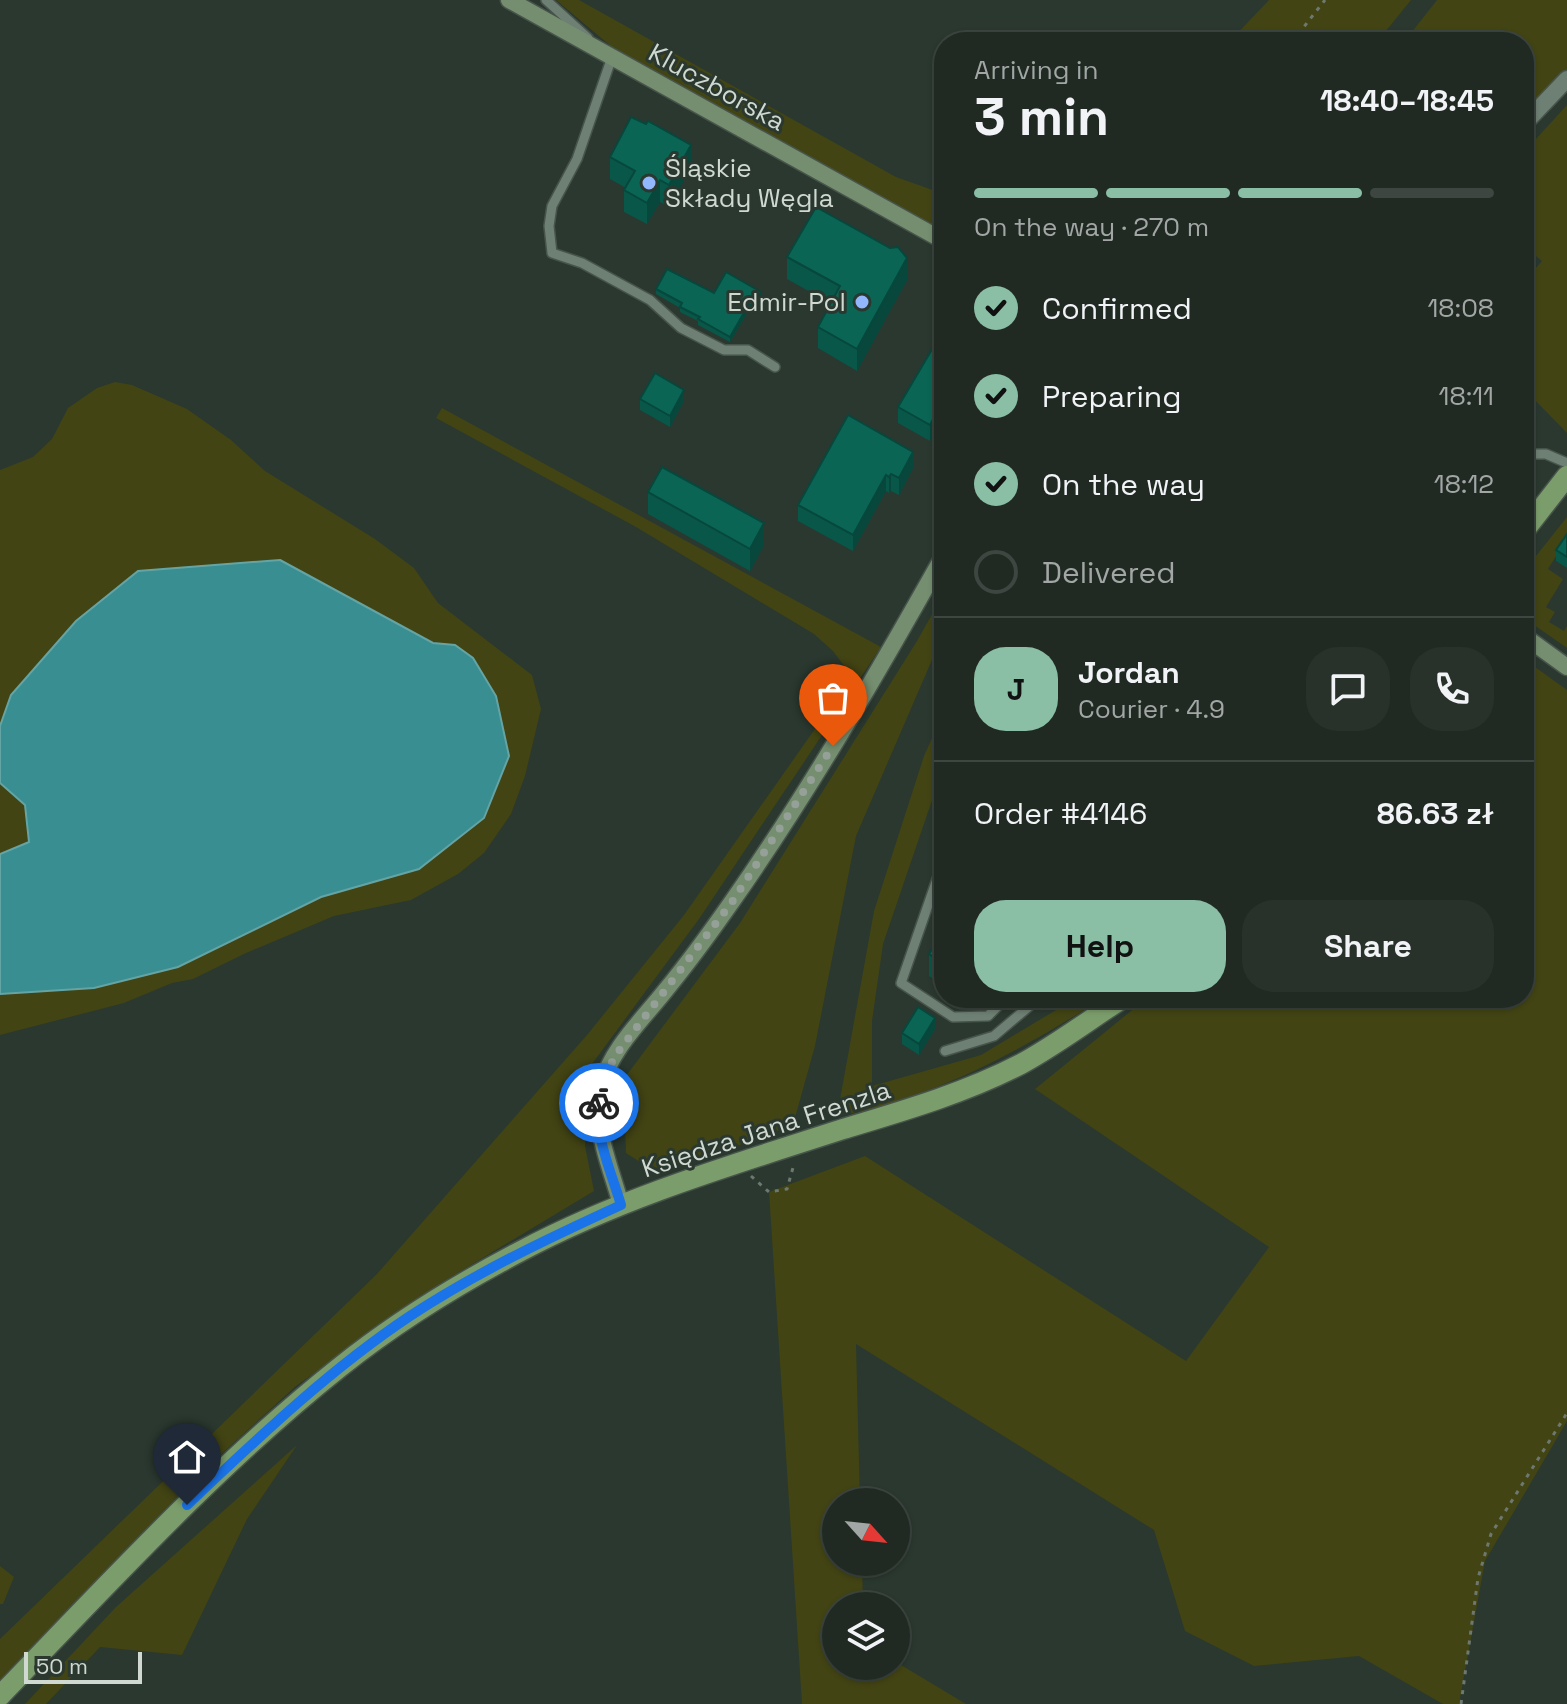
<!DOCTYPE html>
<html lang="en">
<head>
<meta charset="utf-8">
<style>
  body { margin:0; font-family:"Space Grotesk",sans-serif; background:#28322b; color:#f1f3f6; height:100vh; display:flex; flex-direction:column; font-size:30px; white-space:nowrap }
  * { box-sizing:border-box; margin:0 }
  p { font-size:26px; color:#a2a7a6 }
  .icon { flex:none; width:44px; height:44px; fill:none; stroke:currentColor; stroke-width:2; stroke-linecap:round; stroke-linejoin:round }
  .map { position:relative; flex:1; overflow:hidden }
  .side { position:absolute; left:934px; top:32px; width:600px; height:976px; display:flex; flex-direction:column; background:#202a23; border-radius:32px; box-shadow:0 2px 6px #0004,0 0 0 2px #3d4641 }
  .side>* { flex:none }
  .needle { width:52px; rotate:117deg }
  .controls { position:absolute; left:822px; top:1488px; display:grid; gap:16px }
  .controls a { display:grid; place-items:center; width:88px; height:88px; border-radius:50%; background:#202a23; box-shadow:0 2px 6px #0004,0 0 0 2px #3d4641; font-size:40px }
  .scale { position:absolute; left:24px; bottom:20px; width:118px; box-sizing:border-box; padding-left:8px; border:4px solid #cfd8d1; border-top:0; font-size:22px; line-height:28px; white-space:nowrap; color:#cfd8d1; -webkit-text-stroke:6px #2a382f; paint-order:stroke }
  .pin { position:absolute; display:grid; place-items:center; width:68px; height:68px; color:#fff; margin:-82px -34px; border-radius:50% 50% 50% 0; rotate:-45deg; box-shadow:0 0 8px #0007 }
  .pin .icon { rotate:45deg }
  .courier { position:absolute; display:grid; place-items:center; width:80px; height:80px; margin:-40px; border:6px solid #1a73e8; border-radius:50%; background:#fff; color:#222; box-shadow:0 2px 10px #0007 }
  .summary em { font-style:normal; font-weight:600 }
  .summary div { display:flex; flex-direction:column-reverse }
  .summary { display:flex; align-items:center; justify-content:space-between; height:136px; padding:0 40px }
  h1 { font-size:52px; font-weight:600; line-height:60px }
  .bar { display:grid; grid-template-columns:repeat(4,1fr); gap:12px 8px; align-content:center; height:96px; padding:0 40px }
  .bar i { height:10px; border-radius:6px; background:#3d4641 }
  .bar .current { background:#8abfa5 }
  .bar p { grid-column:span 4 }
  .line { display:flex; align-items:center; gap:20px; padding:0 40px; border-top:2px solid #3d4641 }
  .line div { flex:1 }
  .round { display:grid; place-items:center; flex:none; width:84px; height:84px; border-radius:32px; background:#28322b }
  ol { padding:0 40px; list-style:none }
  li { display:flex; align-items:center; gap:24px; height:88px }
  li p { margin-inline-start:auto }
  li .icon { padding:8px; border-radius:50%; background:#8abfa5; color:#111; stroke-width:4 }
  li:last-child { color:#a2a7a6 }
  li i { width:44px; height:44px; border:4px solid #3d4641; border-radius:50% }
  .cta { display:flex; gap:16px; margin-top:auto; padding:16px 40px }
  .cta a { flex:1; height:92px; border-radius:32px; background:#8abfa5; color:#111; font-size:32px; font-weight:600; line-height:92px; text-align:center }
  .cta a+a { background:#28322b; color:#f1f3f6 }
  .map>svg:first-child { display:block }
  .green { fill:#424414 }
  .water { fill:#388e91; stroke:#65a4a4; stroke-width:2 }
  .lines { fill:none; stroke-linecap:round; stroke-linejoin:round }
  .lane-casing { stroke:#47544b; stroke-width:12 }
  .street-casing { stroke:#47544b; stroke-width:19 }
  .secondary-casing { stroke:#47544b; stroke-width:19 }
  .primary-casing { stroke:#47544b; stroke-width:23 }
  .path { stroke:#6c7870; stroke-width:3; stroke-dasharray:4 6; stroke-linecap:butt }
  .lane { stroke:#6e7f73; stroke-width:9 }
  .street { stroke:#6e7f73; stroke-width:16 }
  .secondary { stroke:#758e6f; stroke-width:16 }
  .primary { stroke:#7b9d6b; stroke-width:20 }
  .wall { fill:#095749 }
  .shaded-wall { fill:#07473c }
  .building { fill:#0a6555; stroke:#07473c; stroke-width:2 }
  .done { stroke:#95a098; stroke-width:8; stroke-dasharray:0 14.4 }
  .route { stroke:#1a73e8; stroke-width:10 }
  .poi-dot { fill:#93b7fd; stroke:#2a382f; stroke-width:3 }
  .labels { text-anchor:middle; dominant-baseline:central; stroke-width:6; stroke-linejoin:round; paint-order:stroke }
  .street-label { font-size:26px; fill:#cfd8d1; stroke:#2a382f }
  .poi-label { font-size:26px; fill:#cfd8d1; stroke:#2a382f; text-anchor:start }
</style>
</head>
<body>
<div class="map">
<svg width="1567" height="1704" viewBox="0 0 1567 1704">
  <rect width="100%" height="100%" fill="#2a382f"/>
  <path class="green" d="M 556,0 L 579,0 L 896,177 L 944,194 L 944,232 L 612,47 Z
    M 1269,0 L 1411,0 L 1377,42 L 1229,42 Z
    M 1437,0 L 1567,0 L 1567,70 L 1524,115 L 1524,42 L 1404,42 Z
    M 1567,105 L 1567,433 L 1524,389 L 1524,281 L 1542,261 L 1524,246 L 1524,152 Z
    M 115,382 L 132,385 L 187,409 L 231,440 L 265,471 L 375,539 L 414,568 L 438,603 L 532,675 L 541,709 L 525,776 L 511,814 L 484,853 L 458,874 L 411,900 L 334,916 L 246,953 L 193,979 L 172,983 L 124,1003 L 0,1035 L 0,994 L 94,988 L 178,967 L 321,897 L 419,869 L 455,645 L 433,643 L 11,695 L 0,726 L 0,470 L 33,457 L 52,439 L 68,408 L 97,388 Z
    M 442,408 L 881,647 L 699,919 L 589,1068 L 585,1146 L 594,1191 L 441,1283 L 296,1386 L 217,1458 L 0,1681 L 0,1639 L 376,1275 L 587,1035 L 684,915 L 824,716 C 834,700 840,685 845,667 L 833,651 L 814,634 L 636,527 L 436,418 Z
    M 1567,517 L 1567,539 L 1548,569 L 1563,579 L 1546,607 L 1555,612 L 1549,622 L 1564,631 L 1567,626 L 1567,648 L 1524,618 L 1524,571 Z
    M 944,593 L 944,632 L 856,836 L 815,1046 L 793,1125 L 660,1175 L 626,1153 L 623,1080 L 740,923 L 917,641 Z
    M 1524,659 L 1567,690 L 1567,1421 L 1485,1561 L 1459,1704 L 1443,1704 L 1359,1656 L 1254,1666 L 1185,1631 L 1154,1530 L 856,1344 L 860,1502 L 836,1502 L 836,1562 L 862,1562 L 863,1606 L 836,1606 L 836,1666 L 896,1666 L 896,1662 L 966,1704 L 802,1704 L 769,1192 L 865,1156 L 1186,1361 L 1269,1247 L 1035,1089 L 1147,998 L 1524,998 Z
    M 944,711 L 944,765 L 883,944 L 872,1021 L 872,1086 L 981,1055 L 1076,998 L 1103,998 C 1026,1048 929,1101 837,1116 L 874,911 L 924,756 Z
    M 0,783 L 26,805 L 29,843 L 0,854 Z
    M 297,1445 L 247,1519 L 182,1655 L 100,1647 L 46,1704 L 25,1704 L 116,1607 Z
    M 0,1566 L 14,1577 L 3,1604 L 0,1604 Z"/>
  <path class="water" d="M 280,560 L 433,643 L 455,645 L 473,658 L 496,696 L 509,756 L 484,818 L 419,869 L 321,897 L 178,967 L 94,988 L 0,994 L 0,854 L 29,842 L 25,805 L 0,783 L 0,726 L 11,695 L 76,621 L 138,571 Z"/>
  <g class="lines">
    <defs>
      <path id="lane" d="M 546,0 L 588,38
        M 612,57 L 577,159 L 552,206 L 549,226 L 552,253 L 582,263 L 650,300 L 681,328 L 724,350 L 748,350 L 775,367
        M 1524,454 L 1546,454 L 1567,463
        M 944,859 L 901,983 L 953,1017 L 988,1016 L 1006,998
        M 945,1051 L 994,1036 L 1039,998"/>
      <path id="street" d="M 1524,124 L 1567,79"/>
      <path id="secondary" d="M 509,0 L 944,241
        M 1524,636 L 1567,667
        M 621,1205 C 611,1167 591,1126 601,1086 C 611,1049 642,1020 665,991 C 688,963 710,933 731,903 C 809,792 877,674 944,555"/>
      <path id="primary" d="M 1524,531 L 1567,476
        M 0,1696 C 109,1583 217,1465 340,1367 C 395,1323 458,1284 521,1251 C 623,1197 735,1164 843,1129 C 903,1111 965,1093 1021,1064 C 1056,1045 1089,1020 1123,998"/>
    </defs>
    <use href="#lane" class="lane-casing"/>
    <use href="#street" class="street-casing"/>
    <use href="#secondary" class="secondary-casing"/>
    <use href="#primary" class="primary-casing"/>
    <path class="path" d="M 1292,42 L 1325,0
      M 751,1176 L 769,1192 L 787,1189 L 794,1164
      M 1461,1704 L 1478,1578 L 1491,1534 L 1567,1413"/>
    <use href="#lane" class="lane"/>
    <use href="#street" class="street"/>
    <use href="#secondary" class="secondary"/>
    <use href="#primary" class="primary"/>
  </g>
  <path class="wall" d="M 610,157 L 691,167 L 669,207 L 660,202 L 647,224 L 624,212 L 624,190 L 626,188 L 610,179 Z
    M 787,257 L 907,280 L 857,371 L 818,348 L 818,327 L 830,303 L 787,279 Z
    M 656,289 L 714,293 L 761,297 L 753,312 L 749,310 L 730,342 L 698,325 L 698,321 L 680,312 L 680,308 L 656,294 Z
    M 944,329 L 930,441 L 898,423 L 898,407 Z
    M 640,399 L 684,401 L 670,427 L 640,410 Z
    M 848,415 L 913,468 L 899,495 L 891,491 L 889,493 L 886,491 L 853,551 L 798,521 L 798,505 Z
    M 648,492 L 764,545 L 750,571 L 648,514 Z
    M 1567,534 L 1567,568 L 1556,561 L 1556,550 Z
    M 944,929 L 944,985 L 929,976 L 929,954 Z
    M 935,1029 L 919,1055 L 902,1044 L 902,1033 Z"/>
  <path class="shaded-wall" d="M 691,145 L 691,167 L 669,207 L 669,185 Z
    M 660,180 L 660,202 L 647,224 L 647,203 Z
    M 907,258 L 907,280 L 857,371 L 857,349 Z
    M 761,292 L 761,297 L 753,312 L 753,306 Z
    M 749,304 L 749,310 L 730,342 L 730,337 Z
    M 684,390 L 684,401 L 670,427 L 670,416 Z
    M 944,399 L 944,415 L 930,441 L 930,425 Z
    M 913,452 L 913,468 L 899,495 L 899,478 Z
    M 891,474 L 891,491 L 889,493 L 889,477 Z
    M 886,475 L 886,491 L 853,551 L 853,535 Z
    M 764,523 L 764,545 L 750,571 L 750,549 Z
    M 935,1018 L 935,1029 L 919,1055 L 919,1044 Z"/>
  <path class="building" d="M 631,117 L 646,124 L 648,121 L 691,145 L 669,185 L 660,180 L 647,203 L 624,190 L 635,171 L 610,157 Z
    M 816,207 L 890,248 L 898,247 L 907,258 L 857,349 L 818,327 L 840,286 L 787,257 Z
    M 667,269 L 714,293 L 726,272 L 761,292 L 753,306 L 749,304 L 730,337 L 698,319 L 700,317 L 680,307 L 682,303 L 656,289 Z
    M 944,329 L 944,369 L 942,372 L 944,373 L 944,399 L 930,425 L 898,407 Z
    M 655,373 L 684,390 L 670,416 L 640,399 Z
    M 848,415 L 913,452 L 899,478 L 891,474 L 889,477 L 886,475 L 853,535 L 798,505 Z
    M 662,467 L 764,523 L 750,549 L 648,492 Z
    M 1567,534 L 1567,557 L 1556,550 Z
    M 944,929 L 944,964 L 929,954 Z
    M 918,1007 L 935,1018 L 919,1044 L 902,1033 Z"/>
  <g class="lines">
    <path class="done" d="M 599,1103 L 604,1078 L 615,1056 L 732,902 L 833,746"/>
    <path class="route" d="M 187,1505 C 258,1438 329,1370 410,1316 C 477,1272 549,1238 621,1205 C 612,1174 594,1135 599,1103"/>
  </g>
  <g class="poi-dot">
    <circle cx="649" cy="183" r="8"/>
    <circle cx="862" cy="302" r="8"/>
  </g>
  <g class="labels">
    <g class="street-label">
      <text transform="translate(717 87) rotate(29)">Kluczborska</text>
      <text transform="translate(766 1129) rotate(-18)">Księdza Jana Frenzla</text>
    </g>
    <g class="poi-label">
      <text x="665" y="168">Śląskie<tspan x="665" dy="30">Składy Węgla</tspan></text>
      <text x="846" y="302" text-anchor="end">Edmir-Pol</text>
    </g>
  </g>
</svg>
<div class="controls">
<a><svg class="needle" viewBox="-14 -14 28 28"><path d="M0-13l5 13h-10z" fill="#e53935"/><path d="M0 13l5-13h-10z" fill="#a2a7a6"/></svg></a>
<a><svg class="icon" aria-label="layers" viewBox="0 0 24 24"><path d="M12 4l9 5-9 5-9-5zM3 14l9 5 9-5"/></svg></a>
</div>
<div class="scale">50 m</div>
<div class="pin" style="left:833px;top:746px;background:#ea580c"><svg class="icon" aria-label="bag" viewBox="0 0 24 24"><path d="M5 8h14l-1 12H6zM9 8a3 3 0 0 1 6 0"/></svg></div>
<div class="pin" style="left:187px;top:1505px;background:#1f2937"><svg class="icon" aria-label="home" viewBox="0 0 24 24"><path d="M3 11l9-7 9 7M6 9v11h12V9"/></svg></div>
<div class="courier" style="left:599px;top:1103px"><svg class="icon" aria-label="bike" viewBox="0 0 24 24"><circle cx="6" cy="16" r="4"/><circle cx="18" cy="16" r="4"/><path d="M6 16l4-8h5l3 8M10 8l3 8H6M13 5h3"/></svg></div>
<section class="side">
<div class="summary"><div><h1>3 min</h1><p>Arriving in</p></div><em>18:40–18:45</em></div>
<div class="bar"><i class="current"></i><i class="current"></i><i class="current"></i><i></i><p>On the way · 270 m</p></div>
<ol>
<li><svg class="icon" aria-label="check" viewBox="0 0 24 24"><path d="M5 12l5 5 9-10"/></svg>Confirmed<p>18:08</p></li>
<li><svg class="icon" aria-label="check" viewBox="0 0 24 24"><path d="M5 12l5 5 9-10"/></svg>Preparing<p>18:11</p></li>
<li><svg class="icon" aria-label="check" viewBox="0 0 24 24"><path d="M5 12l5 5 9-10"/></svg>On the way<p>18:12</p></li>
<li><i></i>Delivered</li>
</ol>
<div class="line" style="height:144px"><b class="round" style="background:#8abfa5;color:#111">J</b><div><b>Jordan</b><p>Courier · 4.9</p></div><a class="round"><svg class="icon" aria-label="chat" viewBox="0 0 24 24"><path d="M4 5h16v11H9l-5 4z"/></svg></a><a class="round"><svg class="icon" aria-label="phone" viewBox="0 0 24 24"><path d="M5 4h4l2 5-3 2q2 4 5 5l2-3 5 2v4C11 20 4 13 5 4z"/></svg></a></div>
<div class="line" style="height:104px"><div>Order #4146</div><b>86.63 zł</b></div>
<div class="cta"><a>Help</a><a>Share</a></div>
</section>
</div>
</body>
</html>
